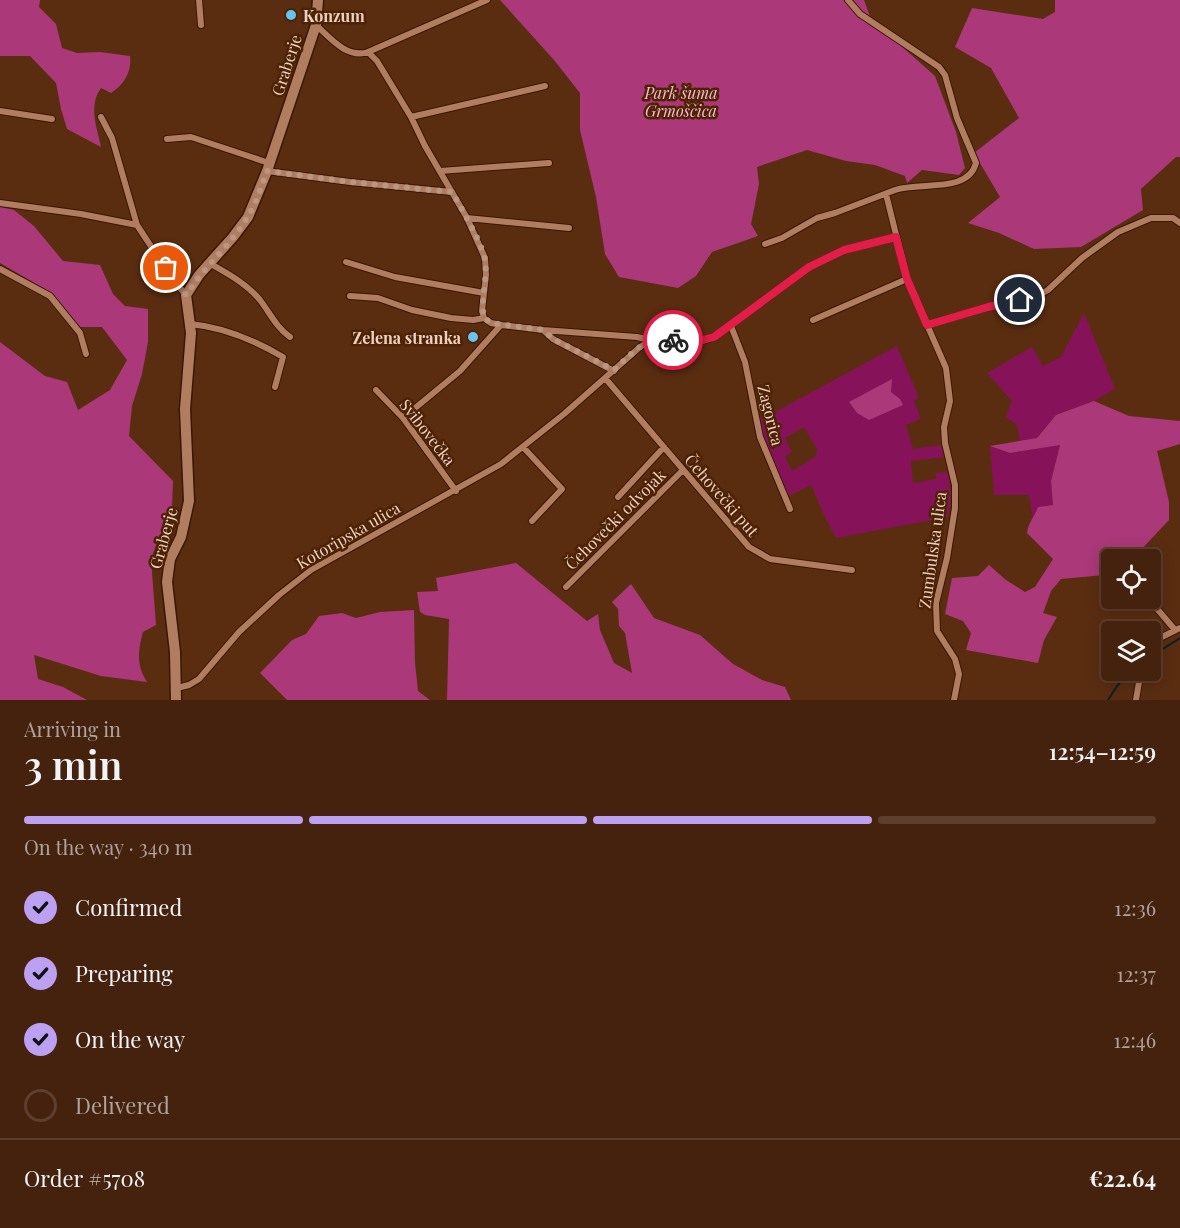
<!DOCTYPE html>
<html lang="en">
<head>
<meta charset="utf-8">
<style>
  body { margin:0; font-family:"Playfair Display",serif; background:#4b2a16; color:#f1f3f6; height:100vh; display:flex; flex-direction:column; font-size:22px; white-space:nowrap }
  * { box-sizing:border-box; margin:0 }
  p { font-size:20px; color:#afa49d }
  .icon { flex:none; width:33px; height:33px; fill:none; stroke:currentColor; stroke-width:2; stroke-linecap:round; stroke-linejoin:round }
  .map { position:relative; height:700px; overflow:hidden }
  .panel { display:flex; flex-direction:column; background:#44220d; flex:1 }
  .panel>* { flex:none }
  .controls { position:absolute; left:1101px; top:549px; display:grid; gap:12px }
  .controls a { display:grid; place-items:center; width:60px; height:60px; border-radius:6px; background:#44220d; box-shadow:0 3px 15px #0003,0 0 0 2px #5c3f2e; font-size:30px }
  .pin { position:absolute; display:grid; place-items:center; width:51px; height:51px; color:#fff; margin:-26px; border:3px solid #fff; border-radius:50%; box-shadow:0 2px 6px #0007 }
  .courier { position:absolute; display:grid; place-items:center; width:60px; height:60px; margin:-30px; border:4px solid #e11d48; border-radius:50%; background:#fff; color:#222; box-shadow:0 2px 8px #0007 }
  .headline em { font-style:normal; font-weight:600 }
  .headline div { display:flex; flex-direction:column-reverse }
  .headline { display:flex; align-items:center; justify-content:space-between; height:102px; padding:0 24px }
  h1 { font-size:39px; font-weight:600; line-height:45px }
  .bar { display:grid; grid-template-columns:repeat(4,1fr); gap:9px 6px; align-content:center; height:72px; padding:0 24px }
  .bar i { height:8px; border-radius:4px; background:#5c3f2e }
  .bar .active { background:#bca0f2 }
  .bar p { grid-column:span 4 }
  .line { display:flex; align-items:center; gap:15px; padding:0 24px; border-top:2px solid #5c3f2e }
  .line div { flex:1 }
  ol { padding:0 24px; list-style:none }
  li { display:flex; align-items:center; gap:18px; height:66px }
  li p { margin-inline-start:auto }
  li .icon { padding:6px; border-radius:50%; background:#bca0f2; color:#111; stroke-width:4 }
  li:last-child { color:#afa49d }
  li i { width:33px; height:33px; border:3px solid #5c3f2e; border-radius:50% }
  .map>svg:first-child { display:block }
  .green { fill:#861359; fill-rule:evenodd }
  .forest { fill:#ab3878 }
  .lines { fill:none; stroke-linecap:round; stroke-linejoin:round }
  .stream { stroke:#0b212a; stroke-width:2 }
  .minor-casing { stroke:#381703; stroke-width:8 }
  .tertiary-casing { stroke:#381703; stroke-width:13 }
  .minor { stroke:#b17d61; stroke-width:6 }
  .tertiary { stroke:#b17d61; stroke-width:10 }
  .done { stroke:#b99783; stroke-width:6; stroke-dasharray:0 10.8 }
  .route { stroke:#e11d48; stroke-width:8 }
  .poi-dot { fill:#66c4ef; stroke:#4e2205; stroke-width:2 }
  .labels { text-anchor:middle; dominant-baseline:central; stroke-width:5; stroke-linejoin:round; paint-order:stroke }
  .poi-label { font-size:16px; font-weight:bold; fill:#ecd0c0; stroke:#4e2205; text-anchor:start }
  .street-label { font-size:16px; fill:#ecd0c0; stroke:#4e2205 }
  .park-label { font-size:16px; font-style:italic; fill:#f6bad5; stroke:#4e2205 }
</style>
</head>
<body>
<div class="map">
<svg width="1180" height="700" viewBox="0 0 1180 700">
  <rect width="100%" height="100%" fill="#5a2d11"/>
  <path class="green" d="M 1084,313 L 1115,389 L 1094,401 L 1056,415 L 1037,438 L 1020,441 L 1017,425 L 1006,417 L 1012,401 L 987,373 L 1032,347 L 1043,366 L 1061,357 Z
    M 897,346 L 919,398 L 914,401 L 921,419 L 906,425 L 913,449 L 941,445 L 944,457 L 911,461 L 913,483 L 936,479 L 936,473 L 944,472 L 948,473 L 951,497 L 948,517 L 836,538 L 826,519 L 811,485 L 789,496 C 778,472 763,448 760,420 ZM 892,380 L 891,392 L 900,399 L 857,413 L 849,403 ZM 804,427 L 817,449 L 816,456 L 792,471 L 785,457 L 792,452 L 785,438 Z
    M 1060,444 L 1051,481 L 1053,506 L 1033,519 L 1029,495 L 994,495 L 990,446 L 1010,453 Z"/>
  <path class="forest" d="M 0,0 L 40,0 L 39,7 L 56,24 L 62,48 L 77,53 L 100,52 L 130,56 C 132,72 124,85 111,93 L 101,88 C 88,106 97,128 101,147 L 67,129 L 61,109 L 56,83 L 30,56 L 0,56 Z
    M 500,0 L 864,0 L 871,19 L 935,76 L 956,132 L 965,168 L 959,175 L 922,170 L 907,183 L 905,176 L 875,165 L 846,161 L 807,150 L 757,167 L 759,184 L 751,224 L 758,236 L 712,252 L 696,276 L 678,288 L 619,277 L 605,254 L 596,197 L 580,130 L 580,93 L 554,60 Z
    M 1055,0 L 1180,0 L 1180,157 L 1176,157 L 1141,189 L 1143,210 L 1081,247 L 1034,249 L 999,233 L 968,223 L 1000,197 L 974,153 L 1019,118 L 991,68 L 955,47 L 972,8 L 1043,19 L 1055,12 Z
    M 0,207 L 14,210 L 34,226 L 63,261 L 100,265 L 113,294 L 125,306 L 148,309 L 148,342 L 142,374 L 132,406 L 129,436 L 173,481 L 172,507 L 167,528 L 156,545 L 151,559 L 156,625 L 143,632 C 138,650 136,665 147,682 L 101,676 L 34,655 L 38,679 L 63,687 L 87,700 L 0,700 L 0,342 L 45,376 L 67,382 L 78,410 L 110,390 L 127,360 L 102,327 L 79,327 L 52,293 L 0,263 Z
    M 892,379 L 891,392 L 900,399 L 903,405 L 869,420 L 857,413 L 849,402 Z
    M 1094,401 L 1129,416 L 1180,421 L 1180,444 L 1157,451 L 1169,502 L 1169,520 L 1138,553 L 1128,559 L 1112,560 L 1111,570 L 1104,575 L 1061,579 L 1051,591 L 1043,613 L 1057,617 L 1044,640 L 1038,663 L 966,650 L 971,633 L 963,621 L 945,614 L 952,578 L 978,576 L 989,565 L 1006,580 L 1025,592 L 1035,587 L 1053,559 L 1027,533 C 1028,523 1035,516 1038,507 L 1053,505 L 1051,481 L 1060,445 L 1010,453 L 990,446 L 1037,438 L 1056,415 Z
    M 516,563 L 587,621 L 598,614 L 600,630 L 614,663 L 632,673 L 625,633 L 619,626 L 618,609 L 612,602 L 631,584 L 654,618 L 700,635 L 733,664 L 762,680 L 785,687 L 791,700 L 447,700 L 449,619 L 425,615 L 420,612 L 417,592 L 438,591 L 436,578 Z
    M 414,610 L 415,663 L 418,691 L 430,700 L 287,700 L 260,673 L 292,640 L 306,634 L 319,616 L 342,613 L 356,618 L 380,612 Z"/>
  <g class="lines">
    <path class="stream" d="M 1150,657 L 1180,638
      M 1108,700 L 1117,686 L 1130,670"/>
    <defs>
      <path id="minor" d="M 199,0 L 201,25
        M 316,25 C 330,38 347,59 368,52 L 377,61 L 411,117 L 425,146 L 467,218 L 485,258 L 486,275 L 482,311 L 484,318 L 491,323 L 501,325 L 543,330 L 553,339 L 614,371
        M 368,52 L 487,0
        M 0,111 L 52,119
        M 101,117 L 112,138 L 137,225 L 173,280 L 186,295
        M 411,117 L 545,86
        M 167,139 L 191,137 L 269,163
        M 267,171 L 350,182 L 452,192
        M 440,171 L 549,163
        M 886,194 L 907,279 L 946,368 L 950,401 L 944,427 L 945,443 L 955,485 L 955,508 L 947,558 L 936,603 L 937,631 L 955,659 L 959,674 L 954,700
        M 0,203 L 81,214 L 137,225
        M 467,218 L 569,228
        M 765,244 L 782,238 L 817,218 L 835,213 L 895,190 C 920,181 968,194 976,163 L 957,118 L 945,75 L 939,67 L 860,14 L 848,0
        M 346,262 L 395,277 L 484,293
        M 209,263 C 227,273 247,284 260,300 C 270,313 276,327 290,337
        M 0,269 L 50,296 L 80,333 L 86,354
        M 350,296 L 378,298 L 412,310 L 451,318 L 473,320 L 484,318
        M 813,320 L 907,279
        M 190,324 C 224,327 254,340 283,357 L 275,387
        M 927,325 L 988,307 L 1036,297 L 1048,290 L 1082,258 L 1118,232 L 1151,218 L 1173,218 L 1180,223
        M 731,326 L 745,362 L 760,437 L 790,509
        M 543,330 L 637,337 C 648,340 683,343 695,342 C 701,342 708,339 714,337 L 809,267 L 844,250 L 896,237
        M 605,378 L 749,547 L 770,559 L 852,570
        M 376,390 L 403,418 L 456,491
        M 403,418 L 460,371 L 501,325
        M 523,447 L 562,489 L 532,521
        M 618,497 L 664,447
        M 566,587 L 683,470
        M 1148,598 L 1175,630
        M 1150,643 L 1180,628
        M 177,688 L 189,685 L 199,679 L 239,632 L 279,595 L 311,570 L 501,464 L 564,414 L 640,347 L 650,341
        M 1136,700 L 1141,670"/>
      <path id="tertiary" d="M 176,700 L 175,652 L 167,582 L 170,559 L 181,537 L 189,501 L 185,409 L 191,333 L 186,295 L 199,275 L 233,237 L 248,217 L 267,171 L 316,25 L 318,0"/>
    </defs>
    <use href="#minor" class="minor-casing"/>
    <use href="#tertiary" class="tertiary-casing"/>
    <use href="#minor" class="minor"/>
    <use href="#tertiary" class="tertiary"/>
  </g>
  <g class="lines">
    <path class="done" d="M 166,268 L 186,295 C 204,267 230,246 247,218 C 256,204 261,187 267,171 L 350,182 L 452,192 C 461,208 483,244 485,261 C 488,280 480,299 484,318 L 491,323 L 543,330 L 553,339 L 614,370 C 635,351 642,338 673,340"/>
    <path class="route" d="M 673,340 L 695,342 L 714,337 L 809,267 L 844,250 L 896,237 L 907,279 L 927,325 L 988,307 L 1020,300"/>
  </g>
  <g class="poi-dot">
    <circle cx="291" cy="15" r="6"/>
    <circle cx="473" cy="337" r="6"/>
  </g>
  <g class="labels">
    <g class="poi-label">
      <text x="303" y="15">Konzum</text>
      <text x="461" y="337" text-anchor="end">Zelena stranka</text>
    </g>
    <g class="street-label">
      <text transform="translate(286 65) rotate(-72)">Graberje</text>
      <text transform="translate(771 415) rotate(76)">Zagorica</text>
      <text transform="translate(428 432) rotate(52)">Svibovečka</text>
      <text transform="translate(722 495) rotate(49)">Čehovečki put</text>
      <text transform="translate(615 519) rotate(-45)">Čehovečki odvojak</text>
      <text transform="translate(348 535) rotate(-30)">Kotoripska ulica</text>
      <text transform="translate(163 538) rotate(-74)">Graberje</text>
      <text transform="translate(932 550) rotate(-82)">Zumbulska ulica</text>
    </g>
    <g class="park-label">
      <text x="681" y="92">Park šuma<tspan x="681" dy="18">Grmoščica</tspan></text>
    </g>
  </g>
</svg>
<div class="controls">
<a><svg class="icon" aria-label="locate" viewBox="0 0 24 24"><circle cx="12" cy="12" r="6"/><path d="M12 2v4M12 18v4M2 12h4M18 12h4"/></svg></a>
<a><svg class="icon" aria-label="layers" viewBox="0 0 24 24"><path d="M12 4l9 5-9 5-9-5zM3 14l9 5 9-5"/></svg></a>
</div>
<div class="pin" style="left:166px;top:268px;background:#ea580c"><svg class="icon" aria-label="bag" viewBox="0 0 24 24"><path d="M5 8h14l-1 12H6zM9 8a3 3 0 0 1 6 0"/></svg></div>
<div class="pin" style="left:1020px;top:300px;background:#1f2937"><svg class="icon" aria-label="home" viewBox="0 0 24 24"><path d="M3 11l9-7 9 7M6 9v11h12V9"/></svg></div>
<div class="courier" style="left:673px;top:340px"><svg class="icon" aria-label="bike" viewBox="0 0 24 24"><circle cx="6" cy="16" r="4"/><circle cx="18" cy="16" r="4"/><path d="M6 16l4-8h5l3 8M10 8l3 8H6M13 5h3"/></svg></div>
</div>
<section class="panel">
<div class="headline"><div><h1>3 min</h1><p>Arriving in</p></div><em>12:54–12:59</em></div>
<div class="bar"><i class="active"></i><i class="active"></i><i class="active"></i><i></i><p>On the way · 340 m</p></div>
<ol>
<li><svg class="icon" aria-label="check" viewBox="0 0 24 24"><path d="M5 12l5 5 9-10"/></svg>Confirmed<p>12:36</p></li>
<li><svg class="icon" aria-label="check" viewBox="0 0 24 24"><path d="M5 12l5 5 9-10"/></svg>Preparing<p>12:37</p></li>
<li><svg class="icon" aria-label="check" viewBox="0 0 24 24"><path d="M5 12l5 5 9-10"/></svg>On the way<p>12:46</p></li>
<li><i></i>Delivered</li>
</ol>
<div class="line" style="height:78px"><div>Order #5708</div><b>€22.64</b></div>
</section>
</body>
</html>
